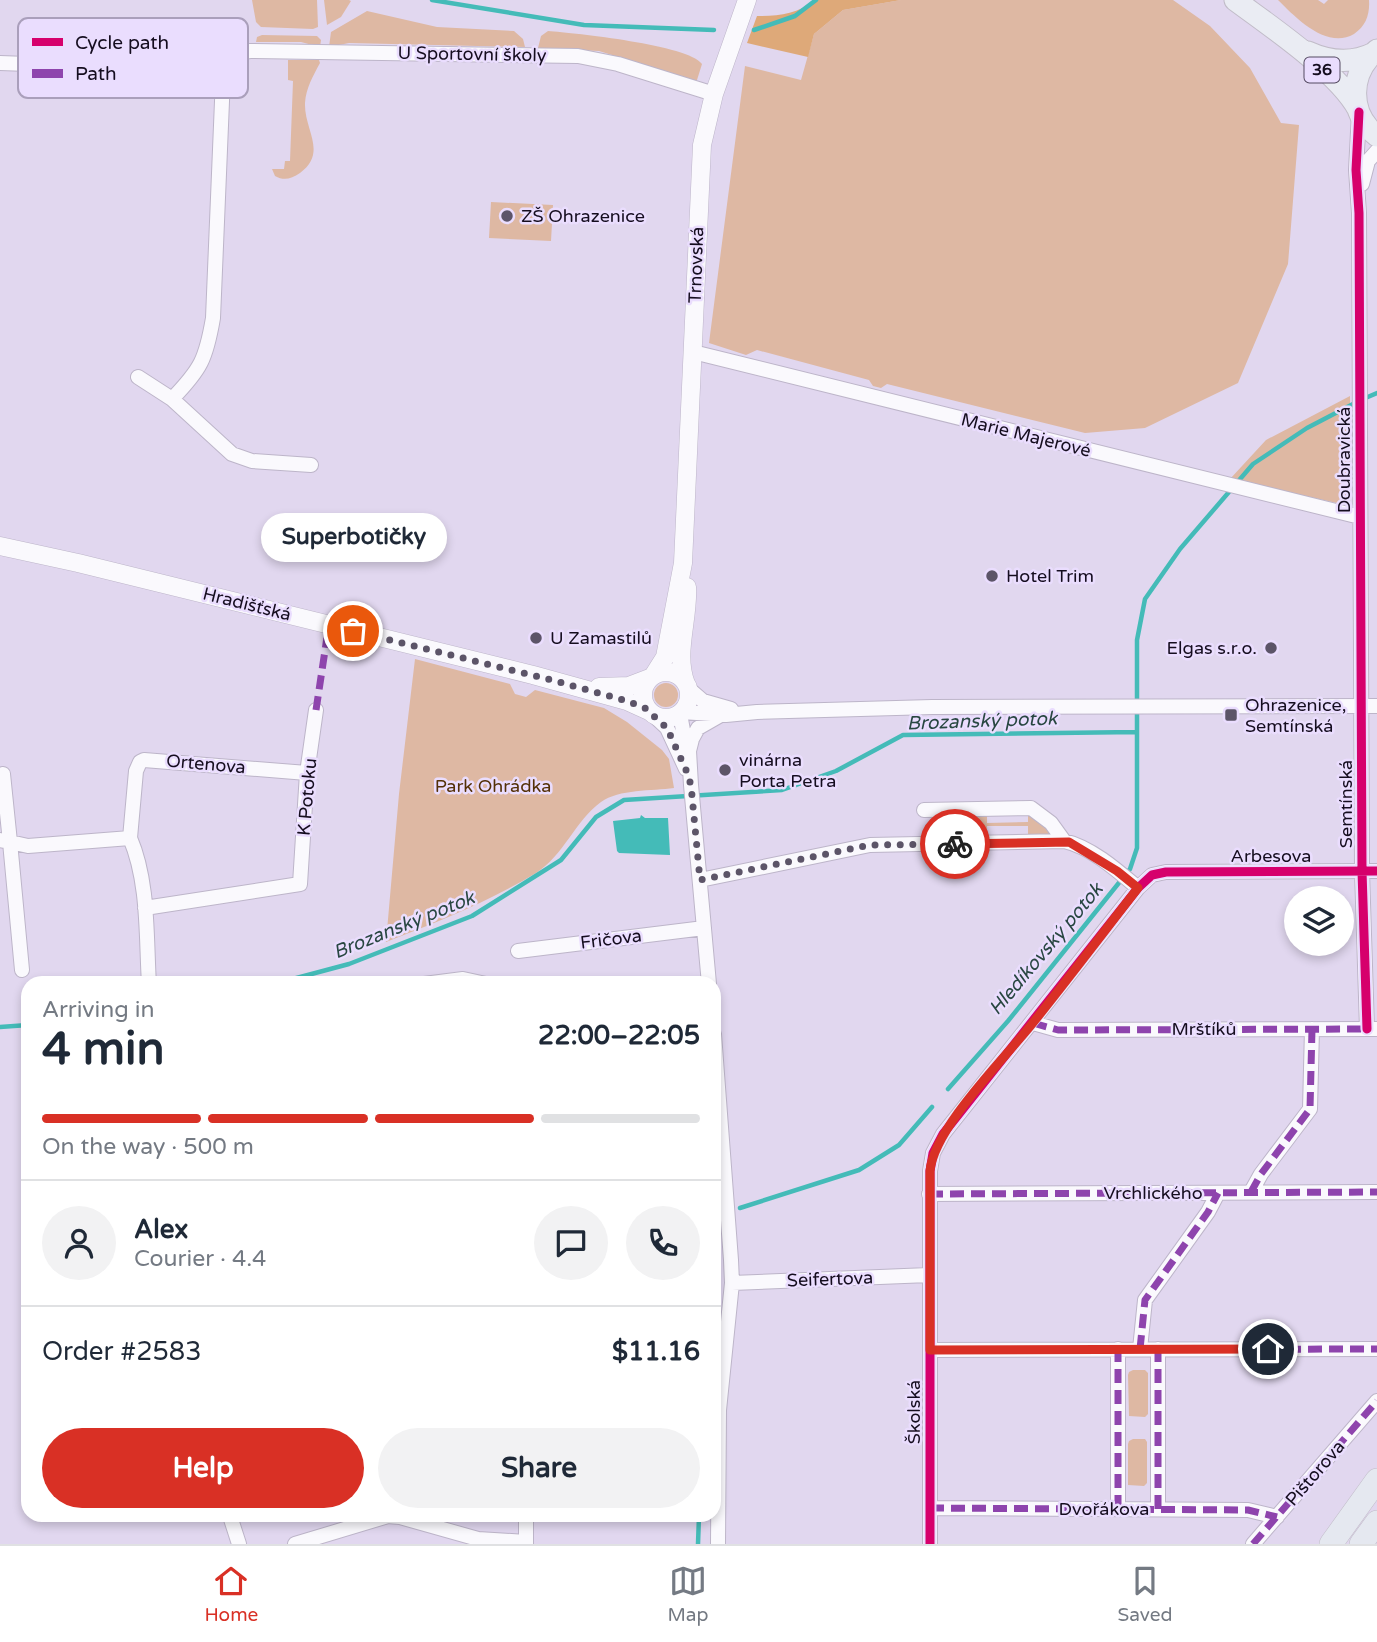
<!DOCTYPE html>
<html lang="en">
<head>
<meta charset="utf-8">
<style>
  body { margin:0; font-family:"Varela Round",sans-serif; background:#f2f2f3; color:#1f2937; height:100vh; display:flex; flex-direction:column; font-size:26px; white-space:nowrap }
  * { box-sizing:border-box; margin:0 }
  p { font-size:23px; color:#747a83 }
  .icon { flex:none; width:38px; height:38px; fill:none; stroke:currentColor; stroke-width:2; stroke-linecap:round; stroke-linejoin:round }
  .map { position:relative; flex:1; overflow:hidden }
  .details { position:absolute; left:21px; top:976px; width:700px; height:546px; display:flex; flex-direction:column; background:#fff; border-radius:21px; box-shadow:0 4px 10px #0003 }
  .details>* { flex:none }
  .fabs { position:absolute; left:1284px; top:886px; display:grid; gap:14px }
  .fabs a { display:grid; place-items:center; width:70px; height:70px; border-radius:50%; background:#fff; box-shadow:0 4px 10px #0003; font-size:35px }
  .pin { position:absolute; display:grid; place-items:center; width:60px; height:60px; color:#fff; margin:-30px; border:4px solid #fff; border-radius:50%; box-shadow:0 2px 7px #0007 }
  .courier { position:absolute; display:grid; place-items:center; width:70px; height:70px; margin:-35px; border:5px solid #d93025; border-radius:50%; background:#fff; color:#222; box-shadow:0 2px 9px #0007 }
  .bubble { position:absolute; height:49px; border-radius:24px; background:#fff; box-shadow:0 4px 10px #0003; font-size:23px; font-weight:800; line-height:49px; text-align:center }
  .summary em { font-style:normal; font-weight:800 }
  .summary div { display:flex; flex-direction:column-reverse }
  .summary { display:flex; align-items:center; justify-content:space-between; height:119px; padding:0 21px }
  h1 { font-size:46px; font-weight:800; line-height:52px }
  .bar { display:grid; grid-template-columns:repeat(4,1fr); gap:10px 7px; align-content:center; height:84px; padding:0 21px }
  .bar i { height:9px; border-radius:5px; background:#e0e1e3 }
  .bar .selected { background:#d93025 }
  .bar p { grid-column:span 4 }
  .line { display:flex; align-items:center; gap:18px; padding:0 21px; border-top:2px solid #e0e1e3 }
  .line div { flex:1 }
  .round { display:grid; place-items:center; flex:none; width:74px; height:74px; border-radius:37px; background:#f2f2f3 }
  .button { display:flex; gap:14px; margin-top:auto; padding:14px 21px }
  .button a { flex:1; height:80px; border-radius:42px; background:#d93025; color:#fff; font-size:28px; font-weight:800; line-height:80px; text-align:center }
  .button a+a { background:#f2f2f3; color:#1f2937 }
  .dock { display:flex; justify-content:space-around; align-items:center; height:98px; border-top:2px solid #e0e1e3; background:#fff; font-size:19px; color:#747a83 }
  .dock a { display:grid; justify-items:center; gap:4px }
  .dock .selected { color:#d93025 }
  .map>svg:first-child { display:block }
  .green { fill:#deb8a3 }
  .forest { fill:#dea979 }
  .water { fill:#44bbb8 }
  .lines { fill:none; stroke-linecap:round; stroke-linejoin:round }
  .stream { stroke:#44bbb8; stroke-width:4.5 }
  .minor-casing { stroke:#bdb5c9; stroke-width:16 }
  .tertiary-casing { stroke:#bdb5c9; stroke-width:19 }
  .primary-casing { stroke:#c1bcc8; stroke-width:23 }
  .trunk-casing { stroke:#c1bcc8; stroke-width:24 }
  .minor { stroke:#faf9fd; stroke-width:14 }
  .tertiary { stroke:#faf9fd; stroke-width:18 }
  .primary { stroke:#eaecf3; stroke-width:21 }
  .trunk { stroke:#e5e8f0; stroke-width:23 }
  .quiet { stroke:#8e44ad; stroke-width:7; stroke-dasharray:14 7; stroke-linecap:butt }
  .cycleway-casing { stroke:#eaddfe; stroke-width:13 }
  .cycleway { stroke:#d6006c; stroke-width:9 }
  .done { stroke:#5c5468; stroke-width:7; stroke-dasharray:0 12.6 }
  .route { stroke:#d93025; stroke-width:9 }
  .poi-dot { fill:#5c5468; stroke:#eaddfe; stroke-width:2.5 }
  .labels { text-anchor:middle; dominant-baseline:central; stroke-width:5; stroke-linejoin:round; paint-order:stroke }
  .shield { fill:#eaddfe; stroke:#554b62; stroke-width:2 }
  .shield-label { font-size:16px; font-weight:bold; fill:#150d1f }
  .street-label { font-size:18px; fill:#150d1f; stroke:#eaddfe }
  .poi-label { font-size:18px; fill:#150d1f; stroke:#eaddfe; text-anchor:start }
  .park-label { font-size:18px; fill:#533007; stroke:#eaddfe }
  .water-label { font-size:19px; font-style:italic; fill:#294742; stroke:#eaddfe }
  .key { fill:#eaddfe; stroke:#aa9fbb; stroke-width:2 }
  .key-label { font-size:19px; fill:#150d1f }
</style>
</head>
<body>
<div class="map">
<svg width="1377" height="1544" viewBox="0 0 1377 1544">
  <rect width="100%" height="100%" fill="#e1d7ef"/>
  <path class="green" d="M 252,0 L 317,0 L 318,27 L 313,29 L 261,27 L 256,22 Z
    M 324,0 L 349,0 L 351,1 L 341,17 L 327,25 Z
    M 901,0 L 1173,0 L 1210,26 L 1250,68 L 1281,123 L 1299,125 L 1288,264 L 1238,383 L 1145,428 L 1085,433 L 887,384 L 881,388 L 873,386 L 869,380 L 757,350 L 746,355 L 709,343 L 745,66 L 801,80 L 814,34 L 843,10 Z
    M 1278,0 L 1318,0 L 1324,4 L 1328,0 L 1369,0 C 1370,14 1366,26 1354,34 C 1327,50 1296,18 1278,0 Z
    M 367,11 L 437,27 L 514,31 L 523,39 L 525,47 L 349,43 L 329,47 L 331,32 Z
    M 548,31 C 575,33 689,45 702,64 L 697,80 L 694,80 L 599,51 L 538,48 L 541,36 Z
    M 262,35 L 317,36 L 321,40 L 320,47 L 301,42 L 256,42 L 257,37 Z
    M 288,60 L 319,60 L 320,63 C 313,76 306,88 305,103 C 304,130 328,152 300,173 C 291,179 284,181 275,176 L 272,169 L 284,169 L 285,161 L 290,161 L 293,81 L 288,80 Z
    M 491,202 L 553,205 L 551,241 L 489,238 Z
    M 1350,396 L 1350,506 L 1230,479 L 1266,440 Z
    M 415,659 L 510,684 L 515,694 L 526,697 L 535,690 L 604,708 L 627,722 L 662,750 L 669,759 L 674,788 C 652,791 619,789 601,802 C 575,821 564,855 536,873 C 488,902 438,922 386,942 L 399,794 Z
    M654 695a12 12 0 1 1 24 0a12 12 0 1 1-24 0Z
    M 1028,811 L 1050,831 L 1050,834 L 1028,836 L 1028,826 L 987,826 L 987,836 L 980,837 L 972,828 C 972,817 977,815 987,812 L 987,823 L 1028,822 Z
    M 1133,1370 L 1145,1370 L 1148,1373 L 1148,1414 L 1145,1417 L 1129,1416 L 1128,1375 L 1129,1372 Z
    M 1133,1439 L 1145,1439 L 1147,1442 L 1147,1483 L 1144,1486 L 1128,1485 L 1128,1444 L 1129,1441 Z"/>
  <path class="forest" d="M 815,0 L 901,0 L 843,10 L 814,34 L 808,57 L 747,43 L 757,16 C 779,16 797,14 815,0 Z"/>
  <path class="water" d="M 641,815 L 645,818 L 668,818 L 670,855 L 619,853 L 617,851 L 613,821 L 640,818 Z"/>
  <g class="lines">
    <path class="stream" d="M 432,0 L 584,25 L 714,30
      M 754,30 L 795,16 L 816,0
      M 1363,399 L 1377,393
      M 274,984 L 349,964 L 472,916 L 561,860 L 596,817 L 624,800 L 782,790 L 836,771 L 903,735 L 1137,732 L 1137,640 L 1145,599 L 1180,549 L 1253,464 L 1307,428 L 1355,403
      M 0,1027 L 28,1025
      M 948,1089 L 1008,1021 L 1130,869 L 1137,848 L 1137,732
      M 740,1208 L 859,1170 L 899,1145 L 932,1107
      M 714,1217 L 717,1216
      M 714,1257 L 717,1283 L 714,1335
      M 698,1544 L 699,1516"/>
    <defs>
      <path id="minor" d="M 0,63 L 137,68 L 250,51 L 578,56 L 618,64 L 714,94
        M 1359,113 L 1356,170 L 1359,213 L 1362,871 L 1367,1029
        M 1362,184 L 1368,161 L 1377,151
        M 693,352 L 1360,517
        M 138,377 L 172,399 C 201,369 206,359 213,318 L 224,53
        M 172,399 L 232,454 L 252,461 L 311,465
        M 688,688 L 703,701 L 731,709
        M 682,712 L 726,715 L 757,712 L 932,707 L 1377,706
        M 652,714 L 667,728 L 686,769
        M 680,714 L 687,752
        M 3,774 L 10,842 L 28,846 L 130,838 L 136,771 L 140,762 L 144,760 L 307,773
        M 924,810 L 1031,808 L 1051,823 L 1064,841
        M 130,838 C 149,882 146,937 149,984
        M 0,840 L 10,842 L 22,970
        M 700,880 L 870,845 L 1064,841 C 1091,847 1118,871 1138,888
        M 145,908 L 300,884 L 307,773 L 316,710
        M 518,951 L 704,928
        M 424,984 L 463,979 L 486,984
        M 709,984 L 691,785 L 689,751 L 692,739 L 698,728 L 719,716
        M 1033,1023 L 1058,1030 L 1377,1029
        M 714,1034 L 731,1260 L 732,1283 L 719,1410 L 718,1544
        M 1251,1192 L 1261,1174 L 1310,1109 L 1312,1029
        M 929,1194 L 1377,1192
        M 732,1283 L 929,1275
        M 1140,1349 L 1145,1300 L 1208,1212 L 1218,1193
        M 930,1350 L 1377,1349
        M 930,1508 L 1248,1510 L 1277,1517
        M 1118,1509 L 1118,1349
        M 1158,1509 L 1158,1349
        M 230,1516 L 239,1544
        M 387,1516 L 400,1517 L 478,1539 L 526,1542
        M 295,1544 L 388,1516
        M 526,1544 L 526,1516
        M 930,1544 L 930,1171 L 933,1153 L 943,1134 L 1138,888 L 1152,875 L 1166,872 L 1377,871
        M 1253,1544 L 1377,1401"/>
      <path id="tertiary" d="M 0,546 L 78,563 L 533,675 L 627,701 L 649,711
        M643 695a23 23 0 1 1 46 0a23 23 0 1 1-46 0Z
        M 653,676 L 665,657 L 683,563 L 702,145 L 714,94 L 747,0
        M 686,684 C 674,653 689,619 687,587
        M 599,687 L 629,686 L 650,678"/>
      <path id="primary" d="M 1235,0 C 1270,26 1338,72 1358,109
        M 1377,50 C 1349,73 1348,113 1377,136
        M 1308,52 C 1330,62 1352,64 1374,53"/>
      <path id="trunk" d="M 1331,1544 L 1377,1480
        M 1361,1544 L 1377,1522"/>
    </defs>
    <use href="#minor" class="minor-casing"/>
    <use href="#tertiary" class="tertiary-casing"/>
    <use href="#primary" class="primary-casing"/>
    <use href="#trunk" class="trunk-casing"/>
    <use href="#minor" class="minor"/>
    <use href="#tertiary" class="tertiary"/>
    <use href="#primary" class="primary"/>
    <use href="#trunk" class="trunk"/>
    <path class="quiet" d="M 316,710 L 329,624
      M 1033,1023 L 1058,1030 L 1371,1029
      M 1251,1192 L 1261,1174 L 1310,1109 L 1312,1029
      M 929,1194 L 1377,1192
      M 1140,1349 L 1145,1300 L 1208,1212 L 1218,1193
      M 930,1350 L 1377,1349
      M 930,1508 L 1248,1510 L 1277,1517
      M 1118,1509 L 1118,1349
      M 1158,1509 L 1158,1349
      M 1253,1544 L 1377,1401"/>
    <defs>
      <path id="cycleway" d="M 1359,112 L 1356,170 L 1359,213 L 1362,871 L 1367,1029
        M 930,1544 L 930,1171 L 933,1153 L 943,1134 L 1138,888 L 1152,875 L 1166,872 L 1377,871"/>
    </defs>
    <use href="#cycleway" class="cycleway-casing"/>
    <use href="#cycleway" class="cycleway"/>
  </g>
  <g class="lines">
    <path class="done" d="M 353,631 L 552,680 L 627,701 L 645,708 L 667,728 L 686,770 L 691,785 L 700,880 L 870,845 L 955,844"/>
    <path class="route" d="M 955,844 L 1069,842 L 1117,871 L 1138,888 C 1103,933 1068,979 1032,1024 C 1004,1059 934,1128 930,1171 L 930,1350 L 1268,1349"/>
  </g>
  <g class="poi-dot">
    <circle cx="507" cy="216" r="7"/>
    <circle cx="992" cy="576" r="7"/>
    <circle cx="536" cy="638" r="7"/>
    <circle cx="1271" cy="648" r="7"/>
    <rect x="1224" y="708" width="14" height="14" rx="3.5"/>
    <circle cx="725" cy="770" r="7"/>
  </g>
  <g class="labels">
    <rect class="shield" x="1304.5" y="57.5" width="35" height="25" rx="5"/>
    <g class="shield-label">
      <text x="1322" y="70">36</text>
    </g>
    <g class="street-label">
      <text transform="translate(472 54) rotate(1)">U Sportovní školy</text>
      <text transform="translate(696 265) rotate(-88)">Trnovská</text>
      <text transform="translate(1026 435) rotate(14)">Marie Majerové</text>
      <text transform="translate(1344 460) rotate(-90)">Doubravická</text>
      <text transform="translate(247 604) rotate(14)">Hradišťská</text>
      <text transform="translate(206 764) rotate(5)">Ortenova</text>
      <text transform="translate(307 797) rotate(-85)">K Potoku</text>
      <text transform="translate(1346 804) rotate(-90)">Semtínská</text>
      <text x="1271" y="856">Arbesova</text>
      <text transform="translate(611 939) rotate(-7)">Fričova</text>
      <text x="1204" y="1029">Mrštíků</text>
      <text x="1153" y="1193">Vrchlického</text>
      <text transform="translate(830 1279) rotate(-2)">Seifertova</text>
      <text transform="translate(914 1412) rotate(-90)">Školská</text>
      <text transform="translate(1315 1473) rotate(-49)">Pištorova</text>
      <text x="1104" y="1509">Dvořákova</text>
    </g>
    <g class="poi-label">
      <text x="521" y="216">ZŠ Ohrazenice</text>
      <text x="1006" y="576">Hotel Trim</text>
      <text x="550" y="638">U Zamastilů</text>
      <text x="1257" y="648" text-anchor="end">Elgas s.r.o.</text>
      <text x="1245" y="705">Ohrazenice,<tspan x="1245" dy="21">Semtínská</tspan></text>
      <text x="739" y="760">vinárna<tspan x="739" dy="21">Porta Petra</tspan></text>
    </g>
    <g class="park-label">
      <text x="493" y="786">Park Ohrádka</text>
    </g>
    <g class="water-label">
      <text transform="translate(982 721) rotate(-2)">Brozanský potok</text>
      <text transform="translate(404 925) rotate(-22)">Brozanský potok</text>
      <text transform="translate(1046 949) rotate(-50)">Hledíkovský potok</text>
    </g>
  </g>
  <rect x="18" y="18" width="230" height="80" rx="10" class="key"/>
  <rect x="32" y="38" width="31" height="8" fill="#d6006c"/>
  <rect x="32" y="69" width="31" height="9" fill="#8e44ad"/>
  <g class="key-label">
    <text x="75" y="49">Cycle path</text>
    <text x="75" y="80">Path</text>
  </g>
</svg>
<div class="fabs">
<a><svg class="icon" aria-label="layers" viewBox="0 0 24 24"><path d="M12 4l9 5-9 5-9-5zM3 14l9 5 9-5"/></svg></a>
</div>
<div class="pin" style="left:353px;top:631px;background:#ea580c"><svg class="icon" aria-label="bag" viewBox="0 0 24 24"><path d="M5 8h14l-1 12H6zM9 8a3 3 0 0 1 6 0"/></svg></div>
<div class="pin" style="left:1268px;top:1349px;background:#1f2937"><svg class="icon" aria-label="home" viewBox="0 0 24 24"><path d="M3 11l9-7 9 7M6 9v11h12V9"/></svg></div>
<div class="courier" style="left:955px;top:844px"><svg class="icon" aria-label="bike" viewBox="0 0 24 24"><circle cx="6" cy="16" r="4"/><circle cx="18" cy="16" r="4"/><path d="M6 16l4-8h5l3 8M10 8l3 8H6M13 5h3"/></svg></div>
<div class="bubble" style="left:261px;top:513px;width:186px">Superbotičky</div>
<section class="details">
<div class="summary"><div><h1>4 min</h1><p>Arriving in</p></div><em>22:00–22:05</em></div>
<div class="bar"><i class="selected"></i><i class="selected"></i><i class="selected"></i><i></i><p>On the way · 500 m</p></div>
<div class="line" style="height:126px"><a class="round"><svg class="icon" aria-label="person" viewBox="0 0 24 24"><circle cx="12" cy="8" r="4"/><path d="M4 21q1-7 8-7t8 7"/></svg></a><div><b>Alex</b><p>Courier · 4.4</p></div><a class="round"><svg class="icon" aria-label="chat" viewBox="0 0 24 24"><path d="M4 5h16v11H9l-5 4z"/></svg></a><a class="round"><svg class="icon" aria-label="phone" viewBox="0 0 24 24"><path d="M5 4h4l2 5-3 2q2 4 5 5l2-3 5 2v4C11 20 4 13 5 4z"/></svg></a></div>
<div class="line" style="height:91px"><div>Order #2583</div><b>$11.16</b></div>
<div class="button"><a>Help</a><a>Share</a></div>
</section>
</div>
<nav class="dock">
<a class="selected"><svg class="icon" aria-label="home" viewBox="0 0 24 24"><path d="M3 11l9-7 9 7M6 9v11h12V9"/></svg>Home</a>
<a><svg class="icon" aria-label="map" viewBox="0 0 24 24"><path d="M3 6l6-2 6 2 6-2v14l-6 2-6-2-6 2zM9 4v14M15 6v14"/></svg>Map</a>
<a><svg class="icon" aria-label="saved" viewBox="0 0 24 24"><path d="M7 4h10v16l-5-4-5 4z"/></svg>Saved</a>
</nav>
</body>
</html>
